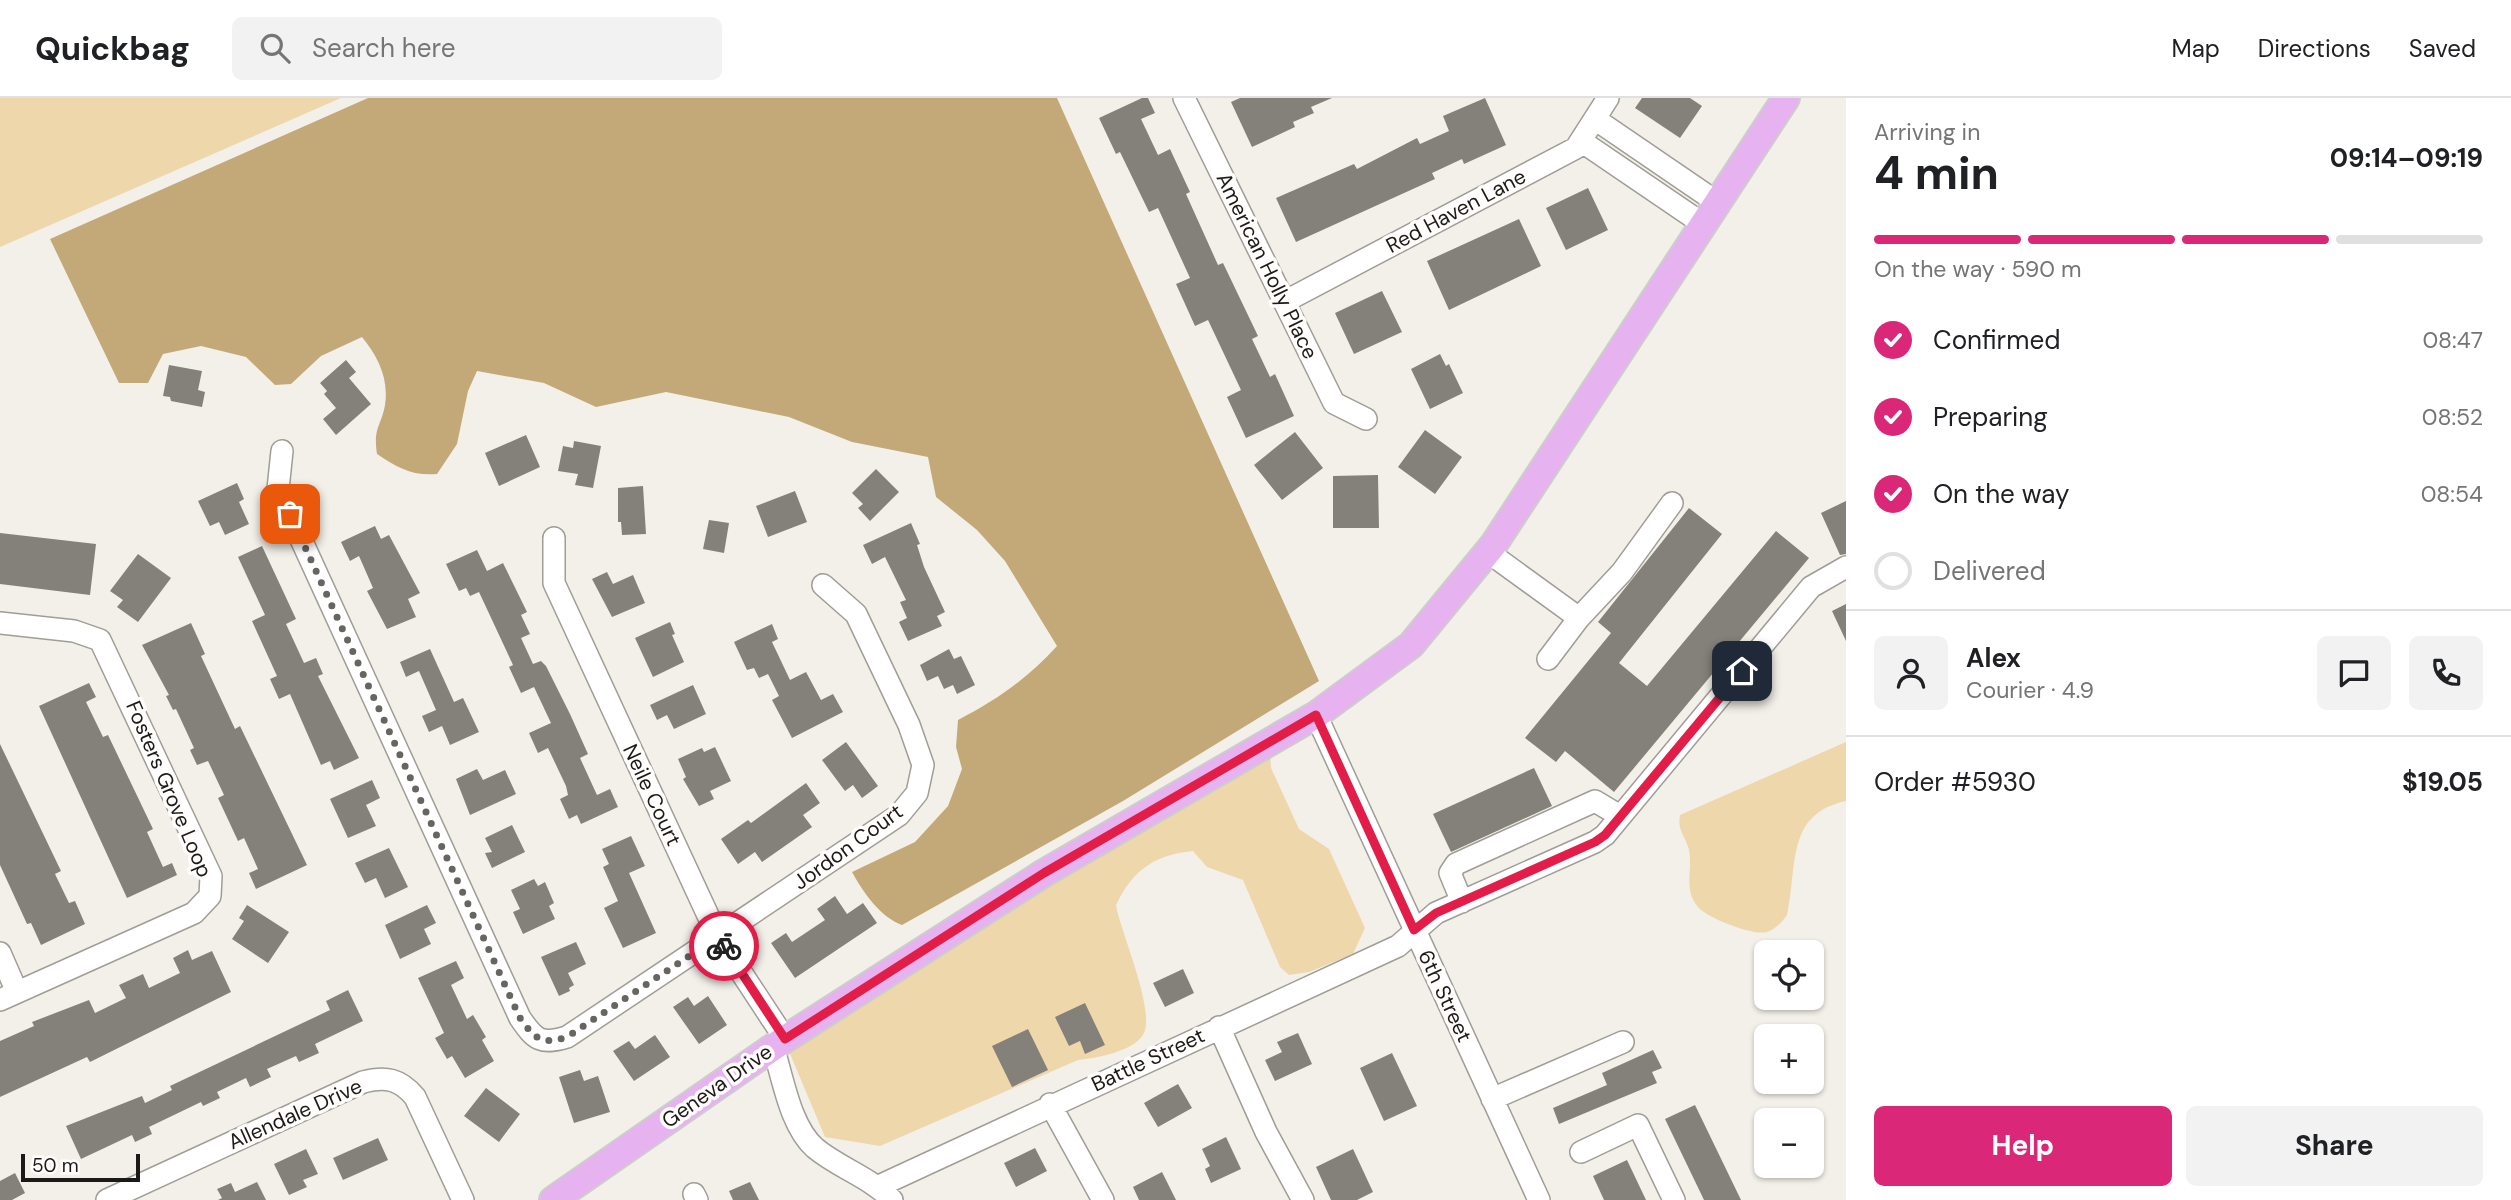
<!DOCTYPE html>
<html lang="en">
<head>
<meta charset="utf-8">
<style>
  body { margin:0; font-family:"DM Sans",sans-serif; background:#f2f2f2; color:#202124; height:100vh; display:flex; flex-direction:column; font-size:26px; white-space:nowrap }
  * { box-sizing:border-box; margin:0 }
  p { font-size:23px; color:#757577 }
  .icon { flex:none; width:38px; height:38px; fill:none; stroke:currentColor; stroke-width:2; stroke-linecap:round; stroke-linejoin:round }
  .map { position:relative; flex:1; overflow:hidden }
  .side { display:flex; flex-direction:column; background:#fff; width:665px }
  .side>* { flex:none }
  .buttons { position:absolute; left:1754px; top:842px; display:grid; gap:14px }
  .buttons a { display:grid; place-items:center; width:70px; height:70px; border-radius:10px; background:#fff; box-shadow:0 2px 5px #0004; font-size:35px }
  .scale { position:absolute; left:21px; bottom:18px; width:119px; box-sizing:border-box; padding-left:7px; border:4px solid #1b1a18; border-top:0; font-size:19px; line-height:24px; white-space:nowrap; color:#1b1a18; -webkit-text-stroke:5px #fffdfb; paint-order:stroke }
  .pin { position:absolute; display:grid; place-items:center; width:60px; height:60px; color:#fff; margin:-30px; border-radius:14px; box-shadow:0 4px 10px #0006 }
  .courier { position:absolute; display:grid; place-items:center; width:70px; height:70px; margin:-35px; border:5px solid #e11d48; border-radius:50%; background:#fff; color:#222; box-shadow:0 2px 9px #0007 }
  .overview em { font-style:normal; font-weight:700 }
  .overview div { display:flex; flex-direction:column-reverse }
  .overview { display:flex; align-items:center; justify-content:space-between; height:119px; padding:0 28px }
  h1 { font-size:46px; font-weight:700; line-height:52px }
  .bar { display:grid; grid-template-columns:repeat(4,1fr); gap:10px 7px; align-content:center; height:84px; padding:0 28px }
  .bar i { height:9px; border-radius:5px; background:#e0e0e0 }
  .bar .active { background:#db2777 }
  .bar p { grid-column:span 4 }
  .line { display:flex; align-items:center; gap:18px; padding:0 28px; border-top:2px solid #e0e0e0 }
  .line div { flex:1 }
  .round { display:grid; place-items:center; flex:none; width:74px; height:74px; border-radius:10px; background:#f2f2f2 }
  ol { padding:0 28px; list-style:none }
  li { display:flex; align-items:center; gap:21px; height:77px }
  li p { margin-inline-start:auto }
  li .icon { padding:7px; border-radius:50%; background:#db2777; color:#fff; stroke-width:4 }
  li:last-child { color:#757577 }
  li i { width:38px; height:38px; border:4px solid #e0e0e0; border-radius:50% }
  .primary-button { display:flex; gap:14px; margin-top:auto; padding:14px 28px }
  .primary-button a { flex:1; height:80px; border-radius:10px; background:#db2777; color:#fff; font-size:28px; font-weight:700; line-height:80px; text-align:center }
  .primary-button a+a { background:#f2f2f2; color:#202124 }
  header { display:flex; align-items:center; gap:42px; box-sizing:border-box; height:98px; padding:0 35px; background:#fff; border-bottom:2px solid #e0e0e0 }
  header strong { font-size:33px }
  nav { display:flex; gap:38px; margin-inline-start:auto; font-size:24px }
  .search { width:490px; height:63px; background:#f2f2f2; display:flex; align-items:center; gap:18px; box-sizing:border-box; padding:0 24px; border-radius:10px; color:#757577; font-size:26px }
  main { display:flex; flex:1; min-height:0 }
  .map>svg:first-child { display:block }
  .green { fill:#eed7ab }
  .forest { fill:#c3a977 }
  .building { fill:#84817b }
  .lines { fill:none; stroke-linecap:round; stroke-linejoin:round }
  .minor-casing { stroke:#a09d97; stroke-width:24 }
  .major-casing { stroke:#cdcdcc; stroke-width:30 }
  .minor { stroke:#fff; stroke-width:21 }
  .major { stroke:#e6b2ef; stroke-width:26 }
  .done { stroke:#676562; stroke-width:7; stroke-dasharray:0 12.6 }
  .route { stroke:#e11d48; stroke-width:9 }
  .labels { text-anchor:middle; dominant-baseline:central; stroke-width:7; stroke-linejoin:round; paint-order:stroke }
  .street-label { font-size:21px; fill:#1b1a18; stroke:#fffdfb }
</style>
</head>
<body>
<header>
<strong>Quickbag</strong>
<div class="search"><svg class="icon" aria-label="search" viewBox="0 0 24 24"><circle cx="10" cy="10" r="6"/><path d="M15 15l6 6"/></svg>Search here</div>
<nav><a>Map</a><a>Directions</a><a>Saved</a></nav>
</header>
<main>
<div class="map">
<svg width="1846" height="1102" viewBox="0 0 1846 1102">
  <rect width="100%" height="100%" fill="#f3f0ea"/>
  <path class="green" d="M 0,0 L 341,0 L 0,149 Z
    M 1846,644 L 1846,703 C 1785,716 1798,768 1787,817 C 1782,824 1776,831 1767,834 C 1753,838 1707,820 1698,809 C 1683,791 1693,772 1689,752 C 1686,738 1677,734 1680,717 Z
    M 1270,654 L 1271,670 L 1299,731 L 1329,751 L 1365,830 L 1353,856 L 1309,874 L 1289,877 L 1280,869 L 1243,782 L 1207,769 L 1193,753 C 1154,757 1133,772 1116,807 C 1120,833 1157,915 1143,937 C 1132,954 1096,960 1078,962 L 880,1048 L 825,1039 L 788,951 L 1048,783 Z"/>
  <path class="forest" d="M 368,0 L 1057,0 L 1319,583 L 1123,703 L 902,827 C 880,819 863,794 852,774 L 915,744 L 948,708 L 962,671 L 956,649 L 958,622 C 997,602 1028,580 1057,548 L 1005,463 L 977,432 L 936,399 L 928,359 L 852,344 L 789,319 L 666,294 L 596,309 L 544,285 L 477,273 L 468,293 L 457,346 L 437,376 C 412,378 398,370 377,356 C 373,329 381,329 385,307 C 389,280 378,259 362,239 L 321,258 L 291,286 L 275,287 L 246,259 L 201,248 L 163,256 L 148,285 L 119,285 L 50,141 Z"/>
  <path class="building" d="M 1142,0 L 1148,0 L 1155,15 L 1141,21 L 1158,57 L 1170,51 L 1190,94 L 1186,96 L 1218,167 L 1223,165 L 1258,238 L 1252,241 L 1270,279 L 1275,276 L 1294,318 L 1246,340 L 1227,299 L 1241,292 L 1208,222 L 1195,228 L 1176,186 L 1190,180 L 1158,110 L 1149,114 L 1120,54 L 1116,56 L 1099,20 Z
    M 1240,0 L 1332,0 L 1311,9 L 1314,15 L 1293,24 L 1295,29 L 1252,49 L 1231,4 Z
    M 1485,0 L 1506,47 L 1464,66 L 1462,61 L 1432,75 L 1435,81 L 1296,144 L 1276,100 L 1354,66 L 1357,71 L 1417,40 L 1420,46 L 1449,33 L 1443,18 Z
    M 1642,0 L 1690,0 L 1702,8 L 1680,40 L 1635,10 Z
    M 1588,90 L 1608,132 L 1566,152 L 1546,110 Z
    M 1519,121 L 1541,168 L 1449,212 L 1427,163 Z
    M 1382,193 L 1402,234 L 1354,256 L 1335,215 Z
    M 1440,256 L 1446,268 L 1449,266 L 1463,295 L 1430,311 L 1411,271 Z
    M 346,262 L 356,274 L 349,280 L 371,306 L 336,337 L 323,321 L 336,310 L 324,296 L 327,293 L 320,285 Z
    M 169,267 L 202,273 L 198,292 L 205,294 L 202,309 L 171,303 L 170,299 L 163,298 Z
    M 1425,332 L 1462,359 L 1435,396 L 1398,369 Z
    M 1295,334 L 1323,370 L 1282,402 L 1254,367 Z
    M 526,337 L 540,369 L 499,388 L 485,355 Z
    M 574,343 L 601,348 L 593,390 L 575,387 L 578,376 L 558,373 L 563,348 L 573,350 Z
    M 876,371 L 899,394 L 870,423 L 858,410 L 863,406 L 852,395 Z
    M 1378,377 L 1379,430 L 1333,430 L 1333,378 Z
    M 237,385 L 244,401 L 239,404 L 249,426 L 225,437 L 219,424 L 210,428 L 198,403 Z
    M 643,388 L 646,436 L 622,437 L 621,424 L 618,424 L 618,390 Z
    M 795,393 L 807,424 L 768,439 L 756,408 Z
    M 1846,403 L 1846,456 L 1840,457 L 1821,415 Z
    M 1689,410 L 1722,436 L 1619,565 L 1647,588 L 1776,433 L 1809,460 L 1614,694 L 1565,653 L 1556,664 L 1525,640 L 1611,535 L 1598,524 Z
    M 709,422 L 729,425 L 724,455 L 703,451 Z
    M 911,425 L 920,446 L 917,447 L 924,469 L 945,514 L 937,518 L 942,528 L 908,543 L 899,524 L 907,520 L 900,504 L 906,502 L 885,459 L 872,466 L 863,447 Z
    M 375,428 L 381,441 L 389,437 L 420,495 L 408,501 L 416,519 L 387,531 L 367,493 L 373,490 L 359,458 L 350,463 L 341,444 Z
    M 0,435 L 96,446 L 90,497 L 0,486 Z
    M 262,448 L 296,521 L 286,526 L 304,565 L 316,560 L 323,576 L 318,578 L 359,660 L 334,672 L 330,663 L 321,667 L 290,596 L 279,601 L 270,581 L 277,578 L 252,523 L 265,517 L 238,459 Z
    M 477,452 L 487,473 L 503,465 L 527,514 L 521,517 L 530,536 L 521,540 L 533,566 L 541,563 L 546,568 L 570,616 L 588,656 L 580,660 L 597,697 L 610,691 L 618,709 L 581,726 L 577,717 L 569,721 L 560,701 L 568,697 L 566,688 L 548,650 L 538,655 L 529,635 L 551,625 L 534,589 L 521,595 L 509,569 L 513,567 L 479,494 L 470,498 L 466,490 L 459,493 L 446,466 Z
    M 138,456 L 171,480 L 138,524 L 117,509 L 123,502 L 110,493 Z
    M 607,474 L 613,486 L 633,477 L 645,505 L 612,519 L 592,481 Z
    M 1846,506 L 1846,543 L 1832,513 Z
    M 670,524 L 675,536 L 672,537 L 684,564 L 653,579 L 635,540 Z
    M 191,525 L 205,556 L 201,558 L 235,631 L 240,628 L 307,767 L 256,791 L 249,775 L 258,771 L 244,740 L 238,743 L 218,700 L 224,697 L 208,663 L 197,667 L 190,652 L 194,650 L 176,611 L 173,612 L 166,598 L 169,597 L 142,547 Z
    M 772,526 L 778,541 L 772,544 L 790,582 L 806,574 L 821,602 L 833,596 L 843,614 L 792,640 L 772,602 L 779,598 L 768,576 L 759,580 L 754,570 L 747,572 L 734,544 Z
    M 430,551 L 454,604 L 463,600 L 479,634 L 450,647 L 442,628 L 429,634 L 422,618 L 436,612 L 419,573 L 406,579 L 400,564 Z
    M 949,551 L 954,561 L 961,558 L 975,587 L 957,596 L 953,587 L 944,591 L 938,578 L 927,583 L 920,567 Z
    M 89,585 L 96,599 L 86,604 L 103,639 L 108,637 L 153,731 L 147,734 L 163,769 L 172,765 L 177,777 L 127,800 L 39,608 Z
    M 693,587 L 706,616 L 674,631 L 667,617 L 657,622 L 650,607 Z
    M 846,644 L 878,688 L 862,700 L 853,687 L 845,693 L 822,662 Z
    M 0,646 L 61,773 L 55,776 L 69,805 L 75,803 L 85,826 L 41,847 L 31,825 L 27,826 L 0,767 Z
    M 715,649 L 731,683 L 710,693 L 714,701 L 699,708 L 683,681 L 686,679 L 678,661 L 702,650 L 704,654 Z
    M 1534,670 L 1552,708 L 1451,754 L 1433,716 Z
    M 477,671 L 483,682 L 505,672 L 516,696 L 470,717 L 456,681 Z
    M 372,682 L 380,700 L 366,707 L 376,728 L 348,740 L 330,701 Z
    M 806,685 L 820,705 L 803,717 L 812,729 L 762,764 L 755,754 L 738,766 L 721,741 L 748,722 L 751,725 Z
    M 512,727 L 525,754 L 492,770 L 485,755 L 492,754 L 485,740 Z
    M 631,738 L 645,768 L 629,775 L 656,835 L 623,850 L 604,810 L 618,803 L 603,769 L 609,766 L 602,751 Z
    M 389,750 L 408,789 L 385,800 L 376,780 L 365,785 L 355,765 Z
    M 534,781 L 538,788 L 545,784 L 554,805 L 549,808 L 555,821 L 523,836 L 513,814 L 520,811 L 511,792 Z
    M 835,798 L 847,816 L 863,805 L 877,825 L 795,880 L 771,845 L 786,835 L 792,844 L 825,822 L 817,811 Z
    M 247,807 L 289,834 L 268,865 L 232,841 L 244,823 L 239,820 Z
    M 427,807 L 436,825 L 424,831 L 431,846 L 400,861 L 385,827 Z
    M 576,844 L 586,866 L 568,875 L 574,887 L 569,890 L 570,893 L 559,898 L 541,859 Z
    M 188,852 L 192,862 L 212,853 L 231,894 L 90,964 L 87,959 L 0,999 L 0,943 L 34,928 L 32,924 L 89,902 L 95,915 L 126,900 L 119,887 L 143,876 L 149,890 L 180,875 L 173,860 Z
    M 456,863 L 464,880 L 451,887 L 467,921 L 473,917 L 486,939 L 482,942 L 494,963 L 465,980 L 452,958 L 447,961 L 435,940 L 444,935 L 418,880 Z
    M 1183,871 L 1194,895 L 1165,909 L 1153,885 Z
    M 348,892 L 363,923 L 315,946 L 319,955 L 299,964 L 296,958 L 267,971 L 271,979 L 250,989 L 246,980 L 217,994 L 220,1000 L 203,1008 L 201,1004 L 149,1029 L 152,1036 L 135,1044 L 132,1037 L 81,1061 L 66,1028 L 142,998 L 145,1005 L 172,992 L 170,988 L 330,912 L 326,903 Z
    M 708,898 L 727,927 L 699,946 L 673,909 L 688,899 L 694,908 Z
    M 1085,905 L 1105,947 L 1085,956 L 1080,943 L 1069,948 L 1055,919 Z
    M 1028,931 L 1048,972 L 1012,989 L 992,948 Z
    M 1298,935 L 1312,966 L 1275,983 L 1265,962 L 1282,954 L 1277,944 Z
    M 655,937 L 670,959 L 634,983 L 613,953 L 629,943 L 635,951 Z
    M 1653,952 L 1662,970 L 1652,974 L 1657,985 L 1559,1026 L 1553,1010 L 1607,987 L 1602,975 Z
    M 1392,955 L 1417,1008 L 1384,1023 L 1360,970 Z
    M 580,972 L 584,983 L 598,978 L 610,1014 L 574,1025 L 559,979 Z
    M 1178,986 L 1192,1010 L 1158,1029 L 1144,1005 Z
    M 486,990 L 520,1016 L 499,1044 L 464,1018 Z
    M 1695,1007 L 1741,1102 L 1704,1102 L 1665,1021 Z
    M 1226,1039 L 1241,1071 L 1211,1085 L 1205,1071 L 1210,1068 L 1202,1051 Z
    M 378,1040 L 388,1062 L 343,1082 L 333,1060 Z
    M 1035,1050 L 1047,1073 L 1016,1089 L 1004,1065 Z
    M 306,1051 L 318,1076 L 303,1082 L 307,1089 L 289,1097 L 274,1066 Z
    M 1353,1051 L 1373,1094 L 1357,1102 L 1331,1102 L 1316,1069 Z
    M 1627,1062 L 1646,1102 L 1604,1102 L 1593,1078 Z
    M 1162,1074 L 1176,1102 L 1139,1102 L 1133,1089 Z
    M 15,1075 L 25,1095 L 12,1102 L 0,1102 L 0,1083 Z
    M 257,1084 L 266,1102 L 218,1102 L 222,1100 L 217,1091 L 231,1085 L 235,1094 Z
    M 750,1084 L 759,1102 L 733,1102 L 729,1093 Z"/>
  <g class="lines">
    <defs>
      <path id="minor" d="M 1184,0 L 1334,305 L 1366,321
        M 1595,21 L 1718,105
        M 1581,43 L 1703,126
        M 1284,204 L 1576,50 L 1608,0
        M 282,353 L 278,391 L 520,920 C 535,942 541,947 567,939 L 899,717 L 917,695 L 923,667 L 909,627 L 856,516 L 823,487
        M 554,440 L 554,485 L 718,839 L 785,941
        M 1488,454 L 1579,520 L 1622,474 L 1672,405
        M 0,525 L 74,533 L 100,542 L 211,778 L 210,798 L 194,815 L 0,902
        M 1548,561 L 1579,520
        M 1316,617 L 1539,1102
        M 1462,804 L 1450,775 L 1456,766 L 1595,703 L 1620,718
        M 0,855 L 17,894
        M 1219,929 L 1266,1034 L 1303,1102
        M 773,949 C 783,980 790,1028 815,1050 C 839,1070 870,1079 892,1102
        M 1492,1001 L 1623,944
        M 1050,1006 L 1103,1102
        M 1581,1054 L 1638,1027 L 1674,1102
        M 879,1088 L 1398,848 L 1436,815 L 1595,744 L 1605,737 L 1811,489 L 1846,469
        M 694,1096 L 697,1102
        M 107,1102 L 363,984 C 386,978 400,981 415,999 L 463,1102"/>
      <path id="major" d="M 553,1102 L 785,941 L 1044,775 L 1316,617 L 1411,547 L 1494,446 L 1786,0"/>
    </defs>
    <use href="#minor" class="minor-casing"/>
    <use href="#major" class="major-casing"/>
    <use href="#minor" class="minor"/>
    <use href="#major" class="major"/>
  </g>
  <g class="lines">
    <path class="done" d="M 290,416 L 520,920 C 535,941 541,947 567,939 L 718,839 L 724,848"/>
    <path class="route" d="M 724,848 L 785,941 L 1044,775 L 1316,617 L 1414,832 L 1436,815 L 1595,744 L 1605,737 L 1742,573"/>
  </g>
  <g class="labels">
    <g class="street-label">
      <text transform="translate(1456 113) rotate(-28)">Red Haven Lane</text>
      <text transform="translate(1267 168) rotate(64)">American Holly Place</text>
      <text transform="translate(169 691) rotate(67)">Fosters Grove Loop</text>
      <text transform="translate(652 697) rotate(65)">Neile Court</text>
      <text transform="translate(848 749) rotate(-36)">Jordon Court</text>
      <text transform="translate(1445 898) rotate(65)">6th Street</text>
      <text transform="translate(1148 962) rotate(-25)">Battle Street</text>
      <text transform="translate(717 988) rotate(-35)">Geneva Drive</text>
      <text transform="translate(295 1016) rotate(-24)">Allendale Drive</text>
    </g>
  </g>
</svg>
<div class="buttons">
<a><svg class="icon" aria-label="locate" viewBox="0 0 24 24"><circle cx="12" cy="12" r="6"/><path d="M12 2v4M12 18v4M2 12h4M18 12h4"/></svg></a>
<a>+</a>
<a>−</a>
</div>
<div class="scale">50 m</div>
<div class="pin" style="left:290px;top:416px;background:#ea580c"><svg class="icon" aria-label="bag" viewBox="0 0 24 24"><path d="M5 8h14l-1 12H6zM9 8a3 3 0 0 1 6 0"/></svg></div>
<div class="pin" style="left:1742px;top:573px;background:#1f2937"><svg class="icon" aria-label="home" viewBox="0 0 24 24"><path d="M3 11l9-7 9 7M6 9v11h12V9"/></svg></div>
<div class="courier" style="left:724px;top:848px"><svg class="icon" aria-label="bike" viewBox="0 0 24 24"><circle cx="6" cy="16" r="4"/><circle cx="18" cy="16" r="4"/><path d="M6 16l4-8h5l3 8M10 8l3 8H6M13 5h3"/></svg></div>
</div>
<section class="side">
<div class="overview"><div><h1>4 min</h1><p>Arriving in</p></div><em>09:14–09:19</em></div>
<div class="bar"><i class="active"></i><i class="active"></i><i class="active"></i><i></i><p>On the way · 590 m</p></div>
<ol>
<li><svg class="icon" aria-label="check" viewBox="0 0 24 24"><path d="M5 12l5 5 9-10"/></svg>Confirmed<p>08:47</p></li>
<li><svg class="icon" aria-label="check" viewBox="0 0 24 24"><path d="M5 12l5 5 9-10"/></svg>Preparing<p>08:52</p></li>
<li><svg class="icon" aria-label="check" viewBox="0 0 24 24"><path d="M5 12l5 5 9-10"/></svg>On the way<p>08:54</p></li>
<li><i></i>Delivered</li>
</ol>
<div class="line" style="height:126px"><a class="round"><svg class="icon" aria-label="person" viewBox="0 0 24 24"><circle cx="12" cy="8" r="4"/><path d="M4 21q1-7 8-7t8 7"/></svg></a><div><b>Alex</b><p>Courier · 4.9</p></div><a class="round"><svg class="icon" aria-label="chat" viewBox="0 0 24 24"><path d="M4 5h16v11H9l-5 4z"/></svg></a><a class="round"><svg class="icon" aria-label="phone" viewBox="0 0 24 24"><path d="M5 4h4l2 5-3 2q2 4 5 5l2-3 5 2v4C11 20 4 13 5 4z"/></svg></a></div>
<div class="line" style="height:91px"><div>Order #5930</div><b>$19.05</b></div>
<div class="primary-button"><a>Help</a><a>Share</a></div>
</section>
</main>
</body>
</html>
